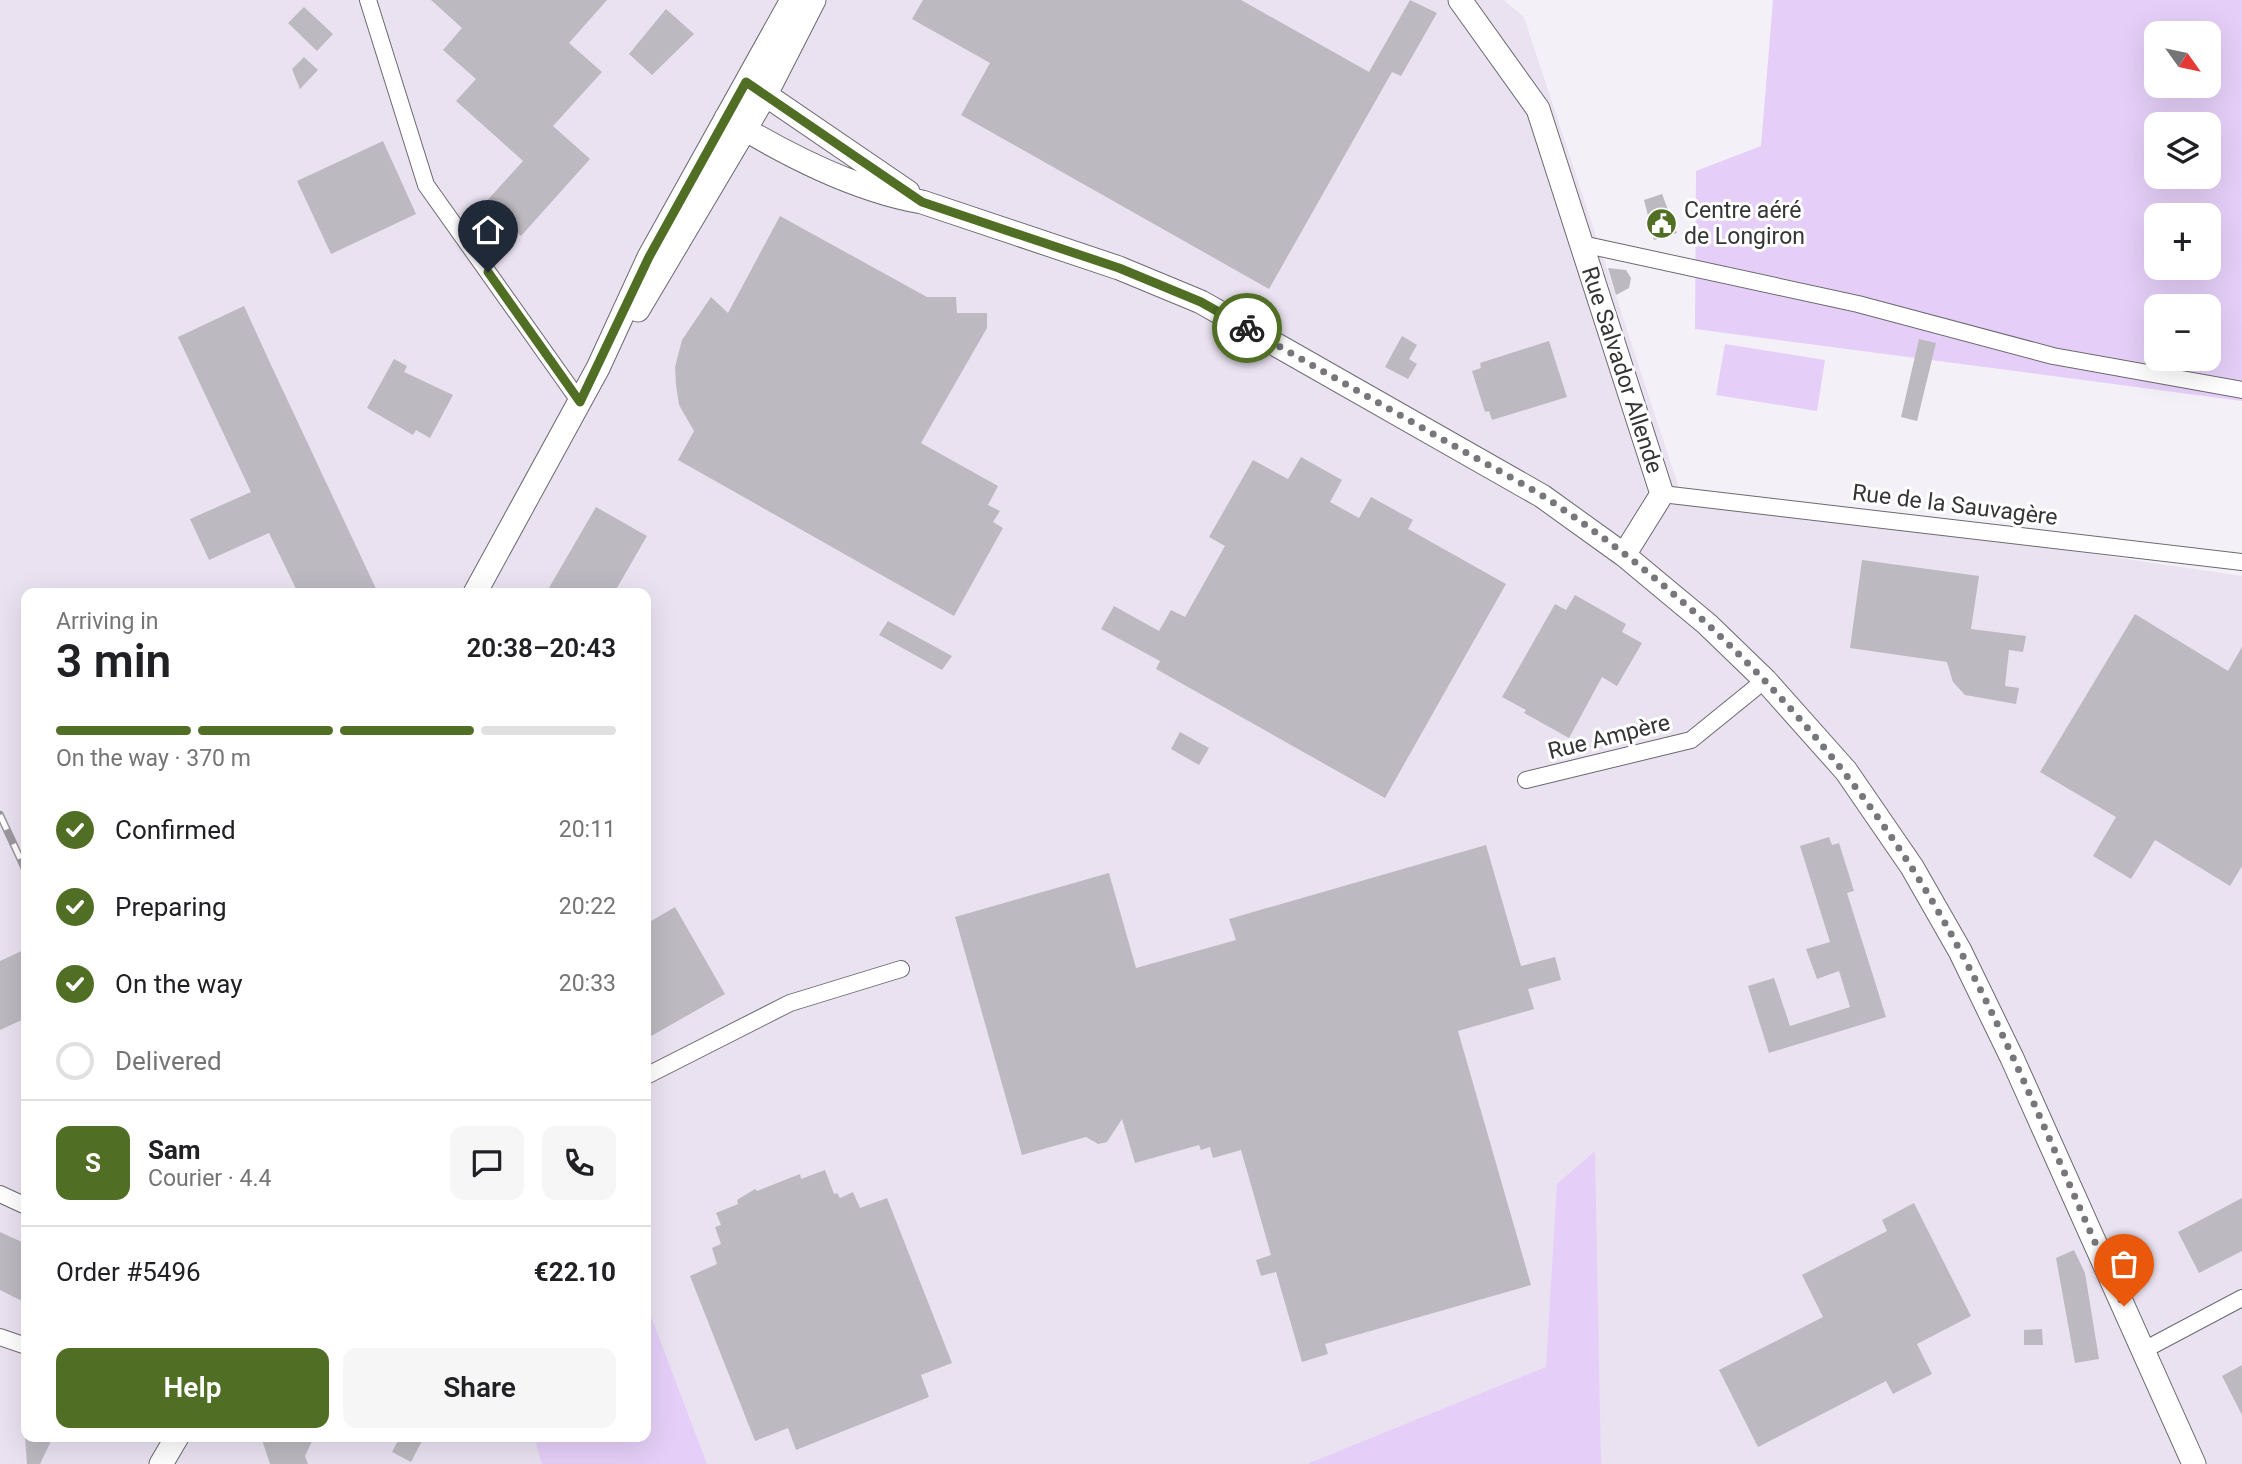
<!DOCTYPE html>
<html lang="en">
<head>
<meta charset="utf-8">
<style>
  body { margin:0; font-family:Roboto,sans-serif; background:#f6f6f6; color:#202124; height:100vh; display:flex; flex-direction:column; font-size:26px; white-space:nowrap }
  * { box-sizing:border-box; margin:0 }
  p { font-size:23px; color:#757577 }
  .icon { flex:none; width:38px; height:38px; fill:none; stroke:currentColor; stroke-width:2; stroke-linecap:round; stroke-linejoin:round }
  .map { position:relative; flex:1; overflow:hidden }
  .panel { position:absolute; left:21px; top:588px; width:630px; height:854px; display:flex; flex-direction:column; background:#fff; border-radius:14px; box-shadow:0 7px 28px #0002 }
  .panel>* { flex:none }
  .needle { width:46px; rotate:123deg }
  .buttons { position:absolute; left:2144px; top:21px; display:grid; gap:14px }
  .buttons a { display:grid; place-items:center; width:77px; height:77px; border-radius:14px; background:#fff; box-shadow:0 7px 28px #0002; font-size:35px }
  .pin { position:absolute; display:grid; place-items:center; width:60px; height:60px; color:#fff; margin:-72px -30px; border-radius:50% 50% 50% 0; rotate:-45deg; box-shadow:0 0 7px #0007 }
  .pin .icon { rotate:45deg }
  .courier { position:absolute; display:grid; place-items:center; width:70px; height:70px; margin:-35px; border:5px solid #506f25; border-radius:50%; background:#fff; color:#222; box-shadow:0 2px 9px #0007 }
  .head em { font-style:normal; font-weight:600 }
  .head div { display:flex; flex-direction:column-reverse }
  .head { display:flex; align-items:center; justify-content:space-between; height:119px; padding:0 35px }
  h1 { font-size:46px; font-weight:600; line-height:52px }
  .bar { display:grid; grid-template-columns:repeat(4,1fr); gap:10px 7px; align-content:center; height:84px; padding:0 35px }
  .bar i { height:9px; border-radius:5px; background:#e0e0e0 }
  .bar .on { background:#506f25 }
  .bar p { grid-column:span 4 }
  .line { display:flex; align-items:center; gap:18px; padding:0 35px; border-top:2px solid #e0e0e0 }
  .line div { flex:1 }
  .round { display:grid; place-items:center; flex:none; width:74px; height:74px; border-radius:14px; background:#f6f6f6 }
  ol { padding:0 35px; list-style:none }
  li { display:flex; align-items:center; gap:21px; height:77px }
  li p { margin-inline-start:auto }
  li .icon { padding:7px; border-radius:50%; background:#506f25; color:#fff; stroke-width:4 }
  li:last-child { color:#757577 }
  li i { width:38px; height:38px; border:4px solid #e0e0e0; border-radius:50% }
  .primary-button { display:flex; gap:14px; margin-top:auto; padding:14px 35px }
  .primary-button a { flex:1; height:80px; border-radius:14px; background:#506f25; color:#fff; font-size:28px; font-weight:600; line-height:80px; text-align:center }
  .primary-button a+a { background:#f6f6f6; color:#202124 }
  .map>svg:first-child { display:block }
  .built { fill:#eae2f1; fill-rule:evenodd }
  .green { fill:#e5cff8; fill-rule:evenodd }
  .building { fill:#bdb9c1 }
  .lines { fill:none; stroke-linecap:round; stroke-linejoin:round }
  .street-casing { stroke:#6d6970; stroke-width:18 }
  .secondary-casing { stroke:#6d6970; stroke-width:25 }
  .street { stroke:#fff; stroke-width:16 }
  .secondary { stroke:#fff; stroke-width:23 }
  .rail-casing { stroke:#9b999e; stroke-width:8 }
  .rail { stroke:#fff; stroke-width:5; stroke-dasharray:16; stroke-linecap:butt }
  .done { stroke:#78767b; stroke-width:7; stroke-dasharray:0 12.6 }
  .route { stroke:#506f25; stroke-width:9 }
  .labels { text-anchor:middle; dominant-baseline:central; stroke-width:6; stroke-linejoin:round; paint-order:stroke }
  .poi-label { font-size:23px; fill:#353437; stroke:#fff; text-anchor:start }
  .street-label { font-size:23px; fill:#353437; stroke:#fff }
</style>
</head>
<body>
<div class="map">
<svg width="2242" height="1464" viewBox="0 0 2242 1464">
  <rect width="100%" height="100%" fill="#f4f0f8"/>
  <path class="built" d="M 0,0 L 1504,0 L 1524,17 L 1681,494 L 2242,576 L 2242,1464 L 0,1464 ZM 26,593 L 646,593 L 646,1437 L 26,1437 Z"/>
  <path class="green" d="M 1773,0 L 2242,0 L 2242,401 L 1695,329 L 1696,171 L 1761,146 ZM 2156,33 L 2208,33 L 2208,86 L 2156,86 ZM 2156,124 L 2208,124 L 2208,177 L 2156,177 ZM 2156,215 L 2208,215 L 2208,268 L 2156,268 ZM 2156,306 L 2208,306 L 2208,359 L 2156,359 Z
    M 1725,344 L 1825,360 L 1817,411 L 1716,395 Z
    M 1595,1151 L 1601,1464 L 1307,1464 L 1546,1367 L 1557,1184 Z
    M 646,1303 L 707,1464 L 542,1464 L 534,1437 L 646,1437 Z"/>
  <path class="building" d="M 431,0 L 607,0 L 569,43 L 602,72 L 553,126 L 590,159 L 521,236 L 484,204 L 523,161 L 456,101 L 476,79 L 443,50 L 462,28 Z
    M 923,0 L 1241,0 L 1369,72 L 1410,0 L 1437,13 L 1401,76 L 1392,72 L 1269,289 L 961,115 L 990,63 L 912,19 Z
    M 304,7 L 333,34 L 317,51 L 288,23 Z
    M 666,9 L 694,34 L 652,75 L 629,54 Z
    M 304,57 L 318,70 L 300,89 L 292,69 Z
    M 383,141 L 416,214 L 331,254 L 297,181 Z
    M 1662,194 L 1677,233 L 1654,240 L 1644,200 Z
    M 780,216 L 927,297 L 956,297 L 957,313 L 987,313 L 987,328 L 921,443 L 998,486 L 988,505 L 1000,511 L 993,522 L 1003,528 L 954,616 L 678,460 L 694,431 L 679,405 L 676,385 L 675,367 L 682,340 L 711,297 L 728,313 Z
    M 1608,268 L 1626,270 L 1631,278 L 1629,288 L 1616,295 Z
    M 244,306 L 271,365 L 378,593 L 298,593 L 269,533 L 209,560 L 190,519 L 251,492 L 178,337 Z
    M 1402,336 L 1417,345 L 1409,359 L 1417,364 L 1408,379 L 1385,367 Z
    M 1919,339 L 1936,343 L 1917,421 L 1901,417 Z
    M 1549,341 L 1567,397 L 1492,420 L 1489,411 L 1485,412 L 1472,371 L 1481,368 L 1480,363 Z
    M 394,359 L 407,366 L 404,372 L 453,395 L 430,438 L 416,430 L 413,435 L 367,408 Z
    M 1301,457 L 1342,480 L 1330,502 L 1359,518 L 1371,497 L 1413,520 L 1408,529 L 1506,584 L 1385,798 L 1156,669 L 1160,661 L 1101,629 L 1114,606 L 1159,631 L 1171,610 L 1185,617 L 1225,546 L 1209,537 L 1253,460 L 1288,479 Z
    M 596,507 L 647,536 L 614,593 L 546,593 Z
    M 1862,560 L 1979,576 L 1971,629 L 2026,636 L 2023,652 L 2009,650 L 2005,686 L 2019,688 L 2016,704 L 1965,695 L 1953,682 L 1947,662 L 1850,648 Z
    M 1575,595 L 1626,624 L 1622,632 L 1642,643 L 1617,686 L 1602,677 L 1569,738 L 1524,713 L 1526,710 L 1502,697 L 1555,604 L 1566,610 Z
    M 2135,614 L 2228,671 L 2242,647 L 2242,866 L 2230,886 L 2155,840 L 2131,879 L 2093,856 L 2116,817 L 2040,772 Z
    M 888,621 L 952,656 L 942,670 L 879,635 Z
    M 1180,732 L 1209,748 L 1199,765 L 1171,749 Z
    M 1829,837 L 1832,845 L 1839,843 L 1854,891 L 1847,893 L 1886,1017 L 1769,1053 L 1748,986 L 1774,978 L 1790,1026 L 1850,1007 L 1839,971 L 1817,979 L 1806,949 L 1830,942 L 1800,846 Z
    M 1486,845 L 1521,966 L 1555,957 L 1561,980 L 1528,989 L 1534,1009 L 1458,1031 L 1531,1285 L 1325,1344 L 1328,1354 L 1302,1362 L 1276,1272 L 1261,1276 L 1256,1260 L 1271,1255 L 1241,1150 L 1213,1158 L 1210,1147 L 1201,1150 L 1199,1145 L 1135,1163 L 1122,1119 L 1107,1142 L 1098,1144 L 1086,1137 L 1022,1155 L 955,917 L 1109,873 L 1136,968 L 1236,940 L 1229,919 Z
    M 675,907 L 725,994 L 646,1039 L 646,924 Z
    M 26,949 L 26,1018 L 0,1030 L 0,961 Z
    M 825,1170 L 834,1194 L 837,1193 L 840,1198 L 853,1192 L 860,1208 L 887,1198 L 952,1363 L 921,1375 L 929,1397 L 796,1450 L 788,1428 L 755,1441 L 690,1276 L 717,1264 L 712,1248 L 721,1244 L 715,1227 L 721,1225 L 716,1213 L 738,1204 L 737,1200 L 755,1189 L 757,1191 L 800,1174 L 801,1179 Z
    M 2242,1198 L 2242,1251 L 2199,1273 L 2178,1232 Z
    M 1914,1203 L 1971,1316 L 1917,1344 L 1932,1374 L 1893,1394 L 1886,1381 L 1758,1447 L 1719,1370 L 1823,1317 L 1802,1275 L 1887,1231 L 1882,1220 Z
    M 0,1232 L 26,1244 L 26,1303 L 0,1290 Z
    M 2074,1250 L 2085,1273 L 2099,1359 L 2075,1363 L 2056,1258 Z
    M 2042,1329 L 2043,1345 L 2024,1345 L 2024,1330 Z
    M 2242,1365 L 2242,1415 L 2222,1376 Z
    M 25,1437 L 53,1437 L 40,1464 L 27,1464 Z
    M 261,1437 L 314,1437 L 305,1456 L 308,1464 L 270,1464 Z
    M 400,1437 L 424,1437 L 411,1462 L 392,1452 Z"/>
  <g class="lines">
    <defs>
      <path id="street" d="M 368,0 L 426,185 L 580,402
        M 1582,244 L 1858,304 L 2053,356 L 2242,390
        M 1662,494 L 2242,562
        M 1526,780 L 1691,740 L 1765,680
        M 646,1076 L 790,1003 L 901,969
        M 0,1194 L 26,1206
        M 0,1337 L 26,1346
        M 2144,1350 L 2242,1298"/>
      <path id="secondary" d="M 1460,0 L 1538,109 L 1662,494 L 1624,555
        M 754,87 L 908,192
        M 726,118 C 785,154 854,190 922,202 L 1119,268 L 1201,302 L 1542,496 L 1624,555 L 1707,624 L 1765,680 L 1846,771 L 1912,867 L 1960,951 L 2012,1058 L 2194,1464
        M 638,310 L 766,94 L 814,0
        M 475,593 L 598,368 L 649,257 L 792,0
        M 161,1464 L 177,1437"/>
    </defs>
    <use href="#street" class="street-casing"/>
    <use href="#secondary" class="secondary-casing"/>
    <use href="#street" class="street"/>
    <use href="#secondary" class="secondary"/>
    <defs>
      <path id="rail" d="M 0,815 L 26,871"/>
    </defs>
    <use href="#rail" class="rail-casing"/>
    <use href="#rail" class="rail"/>
  </g>
  <g class="lines">
    <path class="done" d="M 1247,328 C 1312,365 1377,402 1442,439 C 1475,458 1510,476 1543,496 C 1689,591 1816,719 1910,865 C 1998,1002 2055,1159 2124,1306"/>
    <path class="route" d="M 488,272 L 580,402 L 649,257 L 746,82 L 922,202 L 1119,268 L 1201,302 L 1247,328"/>
  </g>
  <defs>
    <symbol id="civic-disc" viewBox="-11 -11 22 22"><circle r="9.5" fill="#506f25" stroke="#fff"/><path d="M-.6-6.5H3V-4.5H.6V-3L4-1V1h2V6H-6V1h2V-1L-.6-3ZM-1.2 2.5V6h2.4V2.5Z" fill="#fff"/></symbol>
  </defs>
  <g fill-rule="evenodd">
    <use href="#civic-disc" x="1644" y="206" width="35" height="35"/>
  </g>
  <g class="labels">
    <g class="poi-label">
      <text x="1684" y="210">Centre aéré<tspan x="1684" dy="26">de Longiron</tspan></text>
    </g>
    <g class="street-label">
      <text transform="translate(1622 370) rotate(72)">Rue Salvador Allende</text>
      <text transform="translate(1955 505) rotate(7)">Rue de la Sauvagère</text>
      <text transform="translate(1609 737) rotate(-14)">Rue Ampère</text>
    </g>
  </g>
</svg>
<div class="buttons">
<a><svg class="needle" viewBox="-14 -14 28 28"><path d="M0-13l5 13h-10z" fill="#e53935"/><path d="M0 13l5-13h-10z" fill="#757577"/></svg></a>
<a><svg class="icon" aria-label="layers" viewBox="0 0 24 24"><path d="M12 4l9 5-9 5-9-5zM3 14l9 5 9-5"/></svg></a>
<a>+</a>
<a>−</a>
</div>
<div class="pin" style="left:2124px;top:1306px;background:#ea580c"><svg class="icon" aria-label="bag" viewBox="0 0 24 24"><path d="M5 8h14l-1 12H6zM9 8a3 3 0 0 1 6 0"/></svg></div>
<div class="pin" style="left:488px;top:272px;background:#1f2937"><svg class="icon" aria-label="home" viewBox="0 0 24 24"><path d="M3 11l9-7 9 7M6 9v11h12V9"/></svg></div>
<div class="courier" style="left:1247px;top:328px"><svg class="icon" aria-label="bike" viewBox="0 0 24 24"><circle cx="6" cy="16" r="4"/><circle cx="18" cy="16" r="4"/><path d="M6 16l4-8h5l3 8M10 8l3 8H6M13 5h3"/></svg></div>
<section class="panel">
<div class="head"><div><h1>3 min</h1><p>Arriving in</p></div><em>20:38–20:43</em></div>
<div class="bar"><i class="on"></i><i class="on"></i><i class="on"></i><i></i><p>On the way · 370 m</p></div>
<ol>
<li><svg class="icon" aria-label="check" viewBox="0 0 24 24"><path d="M5 12l5 5 9-10"/></svg>Confirmed<p>20:11</p></li>
<li><svg class="icon" aria-label="check" viewBox="0 0 24 24"><path d="M5 12l5 5 9-10"/></svg>Preparing<p>20:22</p></li>
<li><svg class="icon" aria-label="check" viewBox="0 0 24 24"><path d="M5 12l5 5 9-10"/></svg>On the way<p>20:33</p></li>
<li><i></i>Delivered</li>
</ol>
<div class="line" style="height:126px"><b class="round" style="background:#506f25;color:#fff">S</b><div><b>Sam</b><p>Courier · 4.4</p></div><a class="round"><svg class="icon" aria-label="chat" viewBox="0 0 24 24"><path d="M4 5h16v11H9l-5 4z"/></svg></a><a class="round"><svg class="icon" aria-label="phone" viewBox="0 0 24 24"><path d="M5 4h4l2 5-3 2q2 4 5 5l2-3 5 2v4C11 20 4 13 5 4z"/></svg></a></div>
<div class="line" style="height:91px"><div>Order #5496</div><b>€22.10</b></div>
<div class="primary-button"><a>Help</a><a>Share</a></div>
</section>
</div>
</body>
</html>
